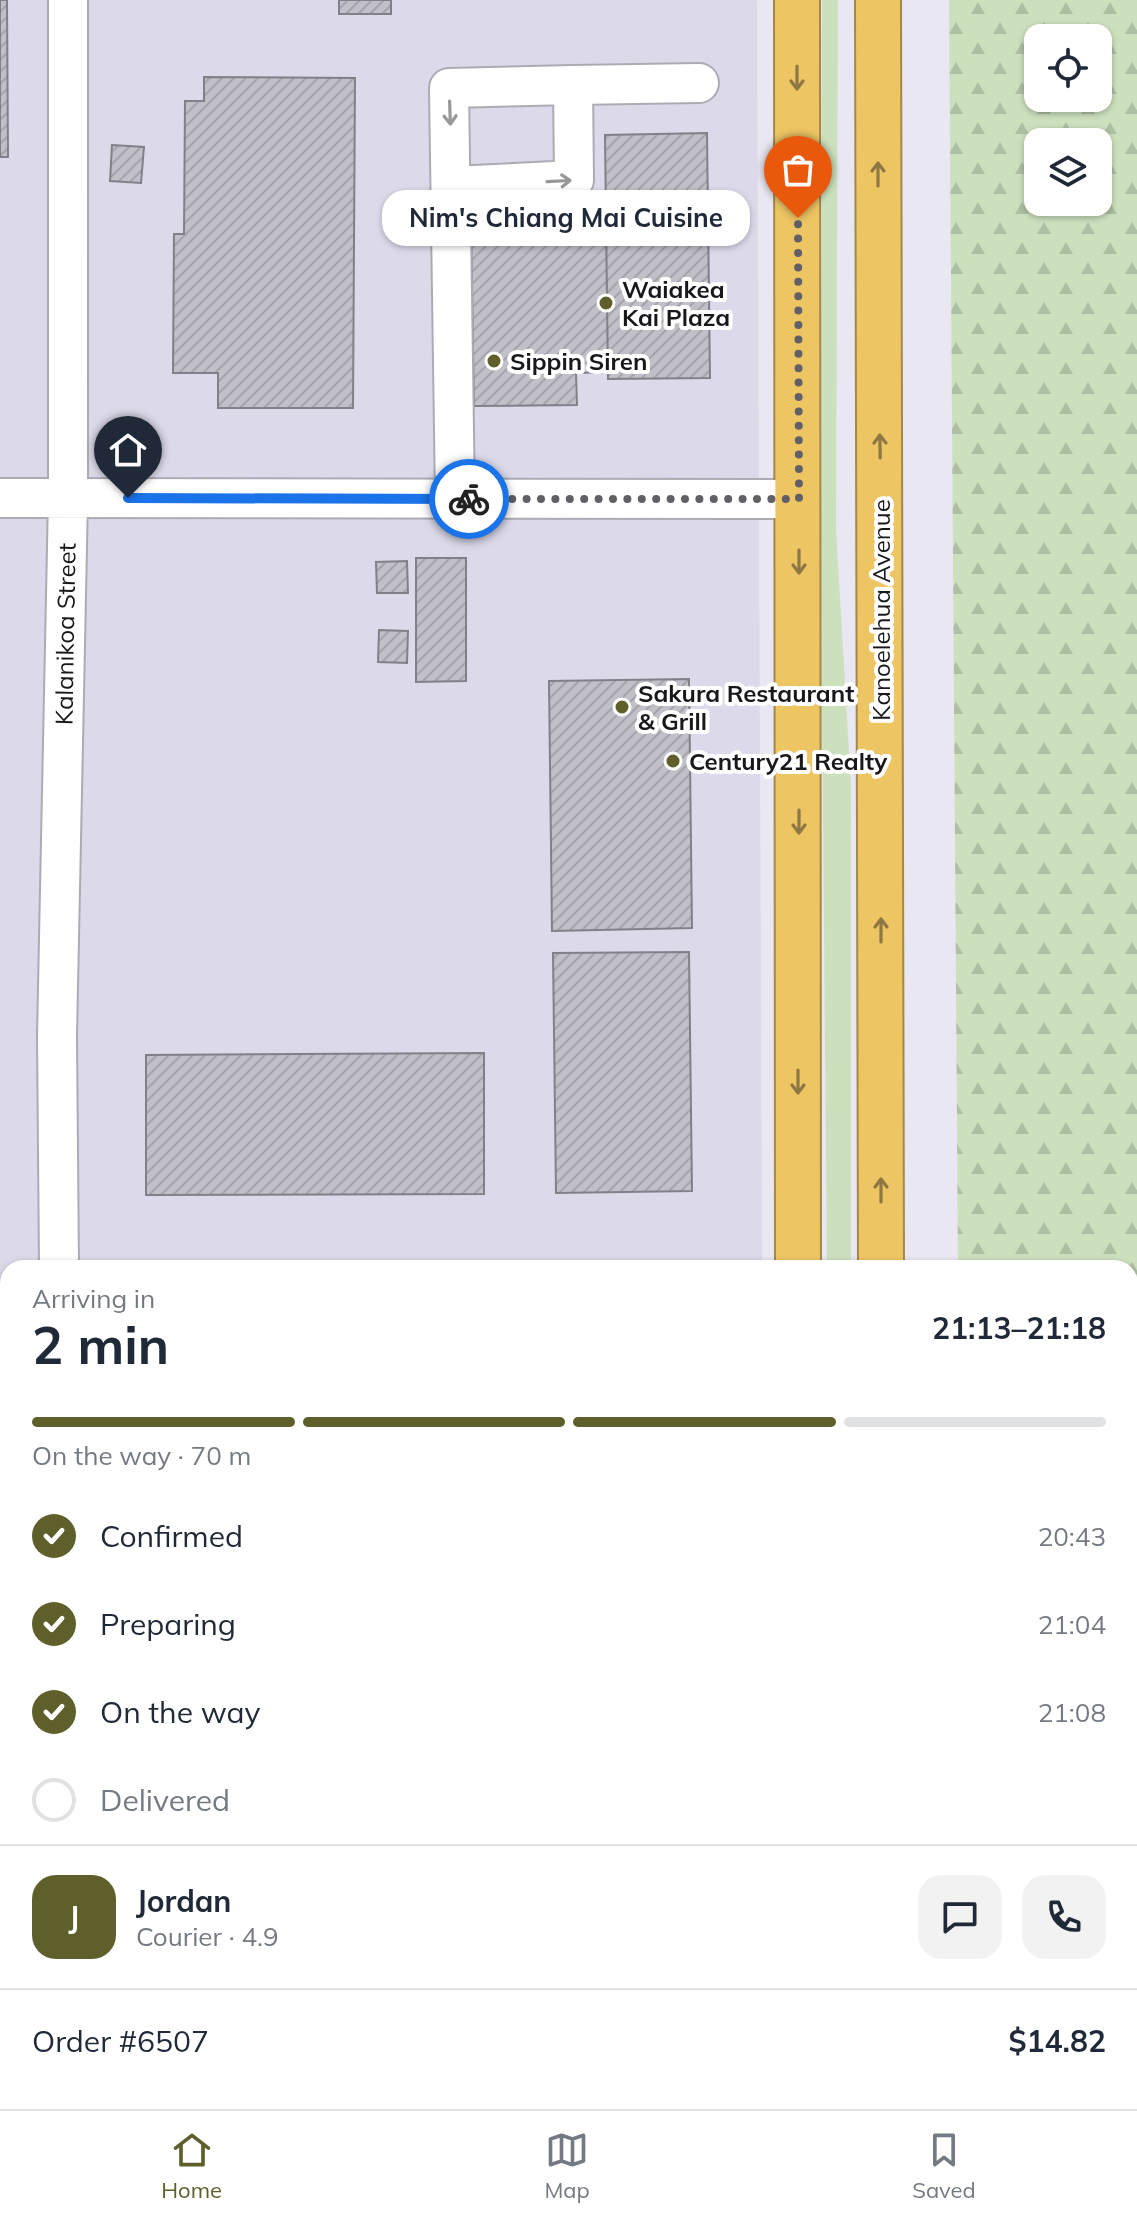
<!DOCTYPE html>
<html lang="en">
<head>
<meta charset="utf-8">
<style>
  body { margin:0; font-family:Mulish,sans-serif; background:#f2f2f3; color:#1f2937; height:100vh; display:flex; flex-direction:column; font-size:30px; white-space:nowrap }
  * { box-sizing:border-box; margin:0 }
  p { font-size:26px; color:#747a83 }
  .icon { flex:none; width:44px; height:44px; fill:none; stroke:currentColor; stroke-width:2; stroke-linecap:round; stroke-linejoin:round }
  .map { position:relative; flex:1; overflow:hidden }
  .side { position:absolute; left:0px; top:1260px; width:1138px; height:850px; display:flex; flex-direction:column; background:#fff; border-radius:24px 24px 0 0; box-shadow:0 2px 6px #0004 }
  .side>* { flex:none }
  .buttons { position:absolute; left:1024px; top:24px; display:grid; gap:16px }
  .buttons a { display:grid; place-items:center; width:88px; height:88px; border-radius:16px; background:#fff; box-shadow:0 2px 6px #0004; font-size:40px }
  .pin { position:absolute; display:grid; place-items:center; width:68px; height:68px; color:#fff; margin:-82px -34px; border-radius:50% 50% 50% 0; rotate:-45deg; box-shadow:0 0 8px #0007 }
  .pin .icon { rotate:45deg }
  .courier { position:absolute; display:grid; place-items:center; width:80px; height:80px; margin:-40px; border:6px solid #1a73e8; border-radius:50%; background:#fff; color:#222; box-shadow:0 2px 10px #0007 }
  .bubble { position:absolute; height:56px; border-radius:24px; background:#fff; box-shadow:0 2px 6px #0004; font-size:26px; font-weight:700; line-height:56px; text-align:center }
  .head em { font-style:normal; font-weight:700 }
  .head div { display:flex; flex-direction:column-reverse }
  .head { display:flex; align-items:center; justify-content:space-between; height:136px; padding:0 32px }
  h1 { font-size:52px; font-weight:700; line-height:60px }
  .bar { display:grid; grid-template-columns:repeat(4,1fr); gap:12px 8px; align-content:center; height:96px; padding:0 32px }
  .bar i { height:10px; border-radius:6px; background:#e0e1e3 }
  .bar .selected { background:#5f5f2c }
  .bar p { grid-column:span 4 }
  .line { display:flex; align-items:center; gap:20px; padding:0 32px; border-top:2px solid #e0e1e3 }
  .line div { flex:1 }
  .round { display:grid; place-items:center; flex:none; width:84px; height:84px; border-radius:24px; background:#f2f2f3 }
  ol { padding:0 32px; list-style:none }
  li { display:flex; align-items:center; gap:24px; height:88px }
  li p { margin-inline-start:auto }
  li .icon { padding:8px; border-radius:50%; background:#5f5f2c; color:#fff; stroke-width:4 }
  li:last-child { color:#747a83 }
  li i { width:44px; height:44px; border:4px solid #e0e1e3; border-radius:50% }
  .menu { display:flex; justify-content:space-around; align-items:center; height:112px; border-top:2px solid #e0e1e3; background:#fff; font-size:22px; color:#747a83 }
  .menu a { display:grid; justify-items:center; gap:4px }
  .menu .selected { color:#5f5f2c }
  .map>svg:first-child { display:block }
  .built { fill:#dcdaea }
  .green { fill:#cde0be }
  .forest { fill:url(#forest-firs); fill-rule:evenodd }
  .building { fill:url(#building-hatch); stroke:#818088; stroke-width:2 }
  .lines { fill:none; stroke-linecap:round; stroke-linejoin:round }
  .minor-casing { stroke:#acabb3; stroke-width:42 }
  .highway-casing { stroke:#a2884a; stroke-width:48 }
  .minor { stroke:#fff; stroke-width:38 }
  .highway { stroke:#edc563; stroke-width:44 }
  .oneway { stroke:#8d7743 }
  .oneway2 { stroke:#979798 }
  .done { stroke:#616066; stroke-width:8; stroke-dasharray:0 14.4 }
  .route { stroke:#1a73e8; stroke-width:10 }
  .poi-dot { fill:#5f5f2c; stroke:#fff; stroke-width:3 }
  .labels { text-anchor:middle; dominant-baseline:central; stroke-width:8; stroke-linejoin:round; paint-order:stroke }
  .poi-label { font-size:24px; font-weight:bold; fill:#18171b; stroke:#fff; text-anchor:start }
  .street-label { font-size:24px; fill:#18171b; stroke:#fff }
</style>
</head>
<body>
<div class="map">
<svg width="1137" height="2109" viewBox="0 0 1137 2109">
  <defs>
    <pattern id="forest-firs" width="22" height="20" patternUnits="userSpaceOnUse" patternTransform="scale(2)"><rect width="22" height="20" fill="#cde0be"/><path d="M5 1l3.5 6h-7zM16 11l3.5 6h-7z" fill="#afbfa3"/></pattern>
    <pattern id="building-hatch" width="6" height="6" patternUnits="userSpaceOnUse" patternTransform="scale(2)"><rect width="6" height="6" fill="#c1c0c9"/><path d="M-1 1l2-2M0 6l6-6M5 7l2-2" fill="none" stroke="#a5a4ac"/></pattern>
  </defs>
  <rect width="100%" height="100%" fill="#e9e7f1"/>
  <path class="built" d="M 0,0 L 757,0 L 762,1268 L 8,1268 L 8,1324 L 0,1323 Z
    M 76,2102 L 765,2102 L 765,2109 L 76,2109 Z"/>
  <path class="green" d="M 822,0 L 838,0 L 836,529 L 851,787 L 851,1268 L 827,1268 L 821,599 Z
    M 0,1326 L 8,1326 L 8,2102 L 48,2102 L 48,2109 L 0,2109 Z"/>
  <path class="forest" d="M 949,0 L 1137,0 L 1137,2109 L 965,2109 L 965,2102 L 1130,2102 L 1130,1268 L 958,1268 ZM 1038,38 L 1098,38 L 1098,98 L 1038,98 ZM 1038,142 L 1098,142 L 1098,202 L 1038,202 Z"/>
  <path class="building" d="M 0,0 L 7,0 L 8,157 L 0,157 Z
    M 339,0 L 391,0 L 391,14 L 339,14 Z
    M 204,77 L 355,78 L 353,408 L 218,408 L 218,373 L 173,373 L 174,234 L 184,234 L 185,101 L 204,101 Z
    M 707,133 L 710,378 L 608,379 L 605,135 Z
    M 112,145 L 144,147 L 141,183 L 110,181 Z
    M 606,224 L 608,372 L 576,373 L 577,405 L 474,406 L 471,226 Z
    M 416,558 L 466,558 L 466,681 L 416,682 Z
    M 407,561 L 408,593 L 377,593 L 376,562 Z
    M 379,630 L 408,631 L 407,663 L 378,662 Z
    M 689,679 L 692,928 L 552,931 L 549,681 Z
    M 689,952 L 692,1191 L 556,1193 L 553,953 Z
    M 484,1053 L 484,1194 L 146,1195 L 146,1055 Z
    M 530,1262 L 530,1268 L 392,1268 L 392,1263 Z
    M 414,2102 L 682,2102 L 682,2109 L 414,2109 Z"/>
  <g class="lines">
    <defs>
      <path id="minor" d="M 573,85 L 699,83
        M 453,186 L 574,180 L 573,85 L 449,88 L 455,499
        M 0,498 L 799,499
        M 59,1268 L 57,1036 L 68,498 L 68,0
        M 0,1349 L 8,1349
        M 0,1763 L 8,1763
        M 1130,2076 L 1137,2049
        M 64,2102 L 64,2109
        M 392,2102 L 392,2109"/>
      <path id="highway" d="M 797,0 L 798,1268
        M 878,0 L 881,1268
        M 797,2109 L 797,2102
        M 880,2109 L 880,2102"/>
    </defs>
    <use href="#minor" class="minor-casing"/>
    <use href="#highway" class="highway-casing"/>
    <use href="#minor" class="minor"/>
    <use href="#highway" class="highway"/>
  </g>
  <defs><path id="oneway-shaft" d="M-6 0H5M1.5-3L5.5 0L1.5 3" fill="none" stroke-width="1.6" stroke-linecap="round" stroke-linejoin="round" transform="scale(2)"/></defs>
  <g class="oneway">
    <use href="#oneway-shaft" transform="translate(797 78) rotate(90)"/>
    <use href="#oneway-shaft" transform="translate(878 174) rotate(-90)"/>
    <use href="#oneway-shaft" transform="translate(880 446) rotate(-91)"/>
    <use href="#oneway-shaft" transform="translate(799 562) rotate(90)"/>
    <use href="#oneway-shaft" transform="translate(799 822) rotate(90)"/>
    <use href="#oneway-shaft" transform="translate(881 930) rotate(-90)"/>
    <use href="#oneway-shaft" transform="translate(798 1082) rotate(90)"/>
    <use href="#oneway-shaft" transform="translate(881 1190) rotate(-90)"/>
  </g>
  <g class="oneway2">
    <use href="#oneway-shaft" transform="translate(450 113) rotate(88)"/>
    <use href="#oneway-shaft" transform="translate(559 181) rotate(-3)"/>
  </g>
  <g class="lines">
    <path class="done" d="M 469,499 L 799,499 L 798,218"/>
    <path class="route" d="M 128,498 L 469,499"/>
  </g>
  <g class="poi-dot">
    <circle cx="606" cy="303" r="8"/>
    <circle cx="494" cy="361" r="8"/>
    <circle cx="622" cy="707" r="8"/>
    <circle cx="673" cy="761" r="8"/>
  </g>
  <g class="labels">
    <g class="poi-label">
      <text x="622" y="289">Waiakea<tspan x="622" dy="28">Kai Plaza</tspan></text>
      <text x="510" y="361">Sippin Siren</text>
      <text x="638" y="693">Sakura Restaurant<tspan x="638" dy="28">&amp; Grill</tspan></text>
      <text x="689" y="761">Century21 Realty</text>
    </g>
    <g class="street-label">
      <text transform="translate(881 610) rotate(-90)">Kanoelehua Avenue</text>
      <text transform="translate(65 634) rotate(-89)">Kalanikoa Street</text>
    </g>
  </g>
</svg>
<div class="buttons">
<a><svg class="icon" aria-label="locate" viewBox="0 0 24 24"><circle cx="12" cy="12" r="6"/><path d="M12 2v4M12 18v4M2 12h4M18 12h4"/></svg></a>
<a><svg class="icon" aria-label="layers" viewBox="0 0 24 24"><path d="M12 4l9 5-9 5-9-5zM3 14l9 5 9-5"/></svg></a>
</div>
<div class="pin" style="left:798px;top:218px;background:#ea580c"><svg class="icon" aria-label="bag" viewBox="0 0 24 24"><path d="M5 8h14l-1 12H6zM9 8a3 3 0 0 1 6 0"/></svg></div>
<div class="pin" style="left:128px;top:498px;background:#1f2937"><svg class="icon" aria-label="home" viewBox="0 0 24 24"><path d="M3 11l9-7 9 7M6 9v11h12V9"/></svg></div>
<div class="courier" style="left:469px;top:499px"><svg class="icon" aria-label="bike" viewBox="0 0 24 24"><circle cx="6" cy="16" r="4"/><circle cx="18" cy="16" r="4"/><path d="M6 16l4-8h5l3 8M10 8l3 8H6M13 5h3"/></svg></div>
<div class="bubble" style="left:382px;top:190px;width:368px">Nim's Chiang Mai Cuisine</div>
<section class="side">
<div class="head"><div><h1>2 min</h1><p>Arriving in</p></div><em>21:13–21:18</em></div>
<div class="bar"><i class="selected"></i><i class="selected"></i><i class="selected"></i><i></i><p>On the way · 70 m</p></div>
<ol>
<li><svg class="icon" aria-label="check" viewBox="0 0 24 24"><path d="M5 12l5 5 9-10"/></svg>Confirmed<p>20:43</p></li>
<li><svg class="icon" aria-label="check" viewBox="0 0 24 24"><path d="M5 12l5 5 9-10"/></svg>Preparing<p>21:04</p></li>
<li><svg class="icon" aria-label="check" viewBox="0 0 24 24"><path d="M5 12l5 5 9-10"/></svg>On the way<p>21:08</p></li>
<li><i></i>Delivered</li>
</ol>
<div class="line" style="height:144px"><b class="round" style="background:#5f5f2c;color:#fff">J</b><div><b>Jordan</b><p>Courier · 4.9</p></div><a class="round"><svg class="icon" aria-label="chat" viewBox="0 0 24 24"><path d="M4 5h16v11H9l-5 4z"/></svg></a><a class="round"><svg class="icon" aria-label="phone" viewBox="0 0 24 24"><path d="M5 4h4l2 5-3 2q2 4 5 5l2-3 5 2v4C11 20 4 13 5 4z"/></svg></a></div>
<div class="line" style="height:104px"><div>Order #6507</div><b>$14.82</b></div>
</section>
</div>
<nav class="menu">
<a class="selected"><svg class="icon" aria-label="home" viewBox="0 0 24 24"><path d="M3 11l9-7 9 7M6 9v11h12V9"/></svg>Home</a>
<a><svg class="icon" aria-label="map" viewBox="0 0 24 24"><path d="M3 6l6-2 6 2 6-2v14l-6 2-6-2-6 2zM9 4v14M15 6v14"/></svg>Map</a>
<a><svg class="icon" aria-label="saved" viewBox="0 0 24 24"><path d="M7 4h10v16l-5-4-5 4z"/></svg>Saved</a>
</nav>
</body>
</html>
